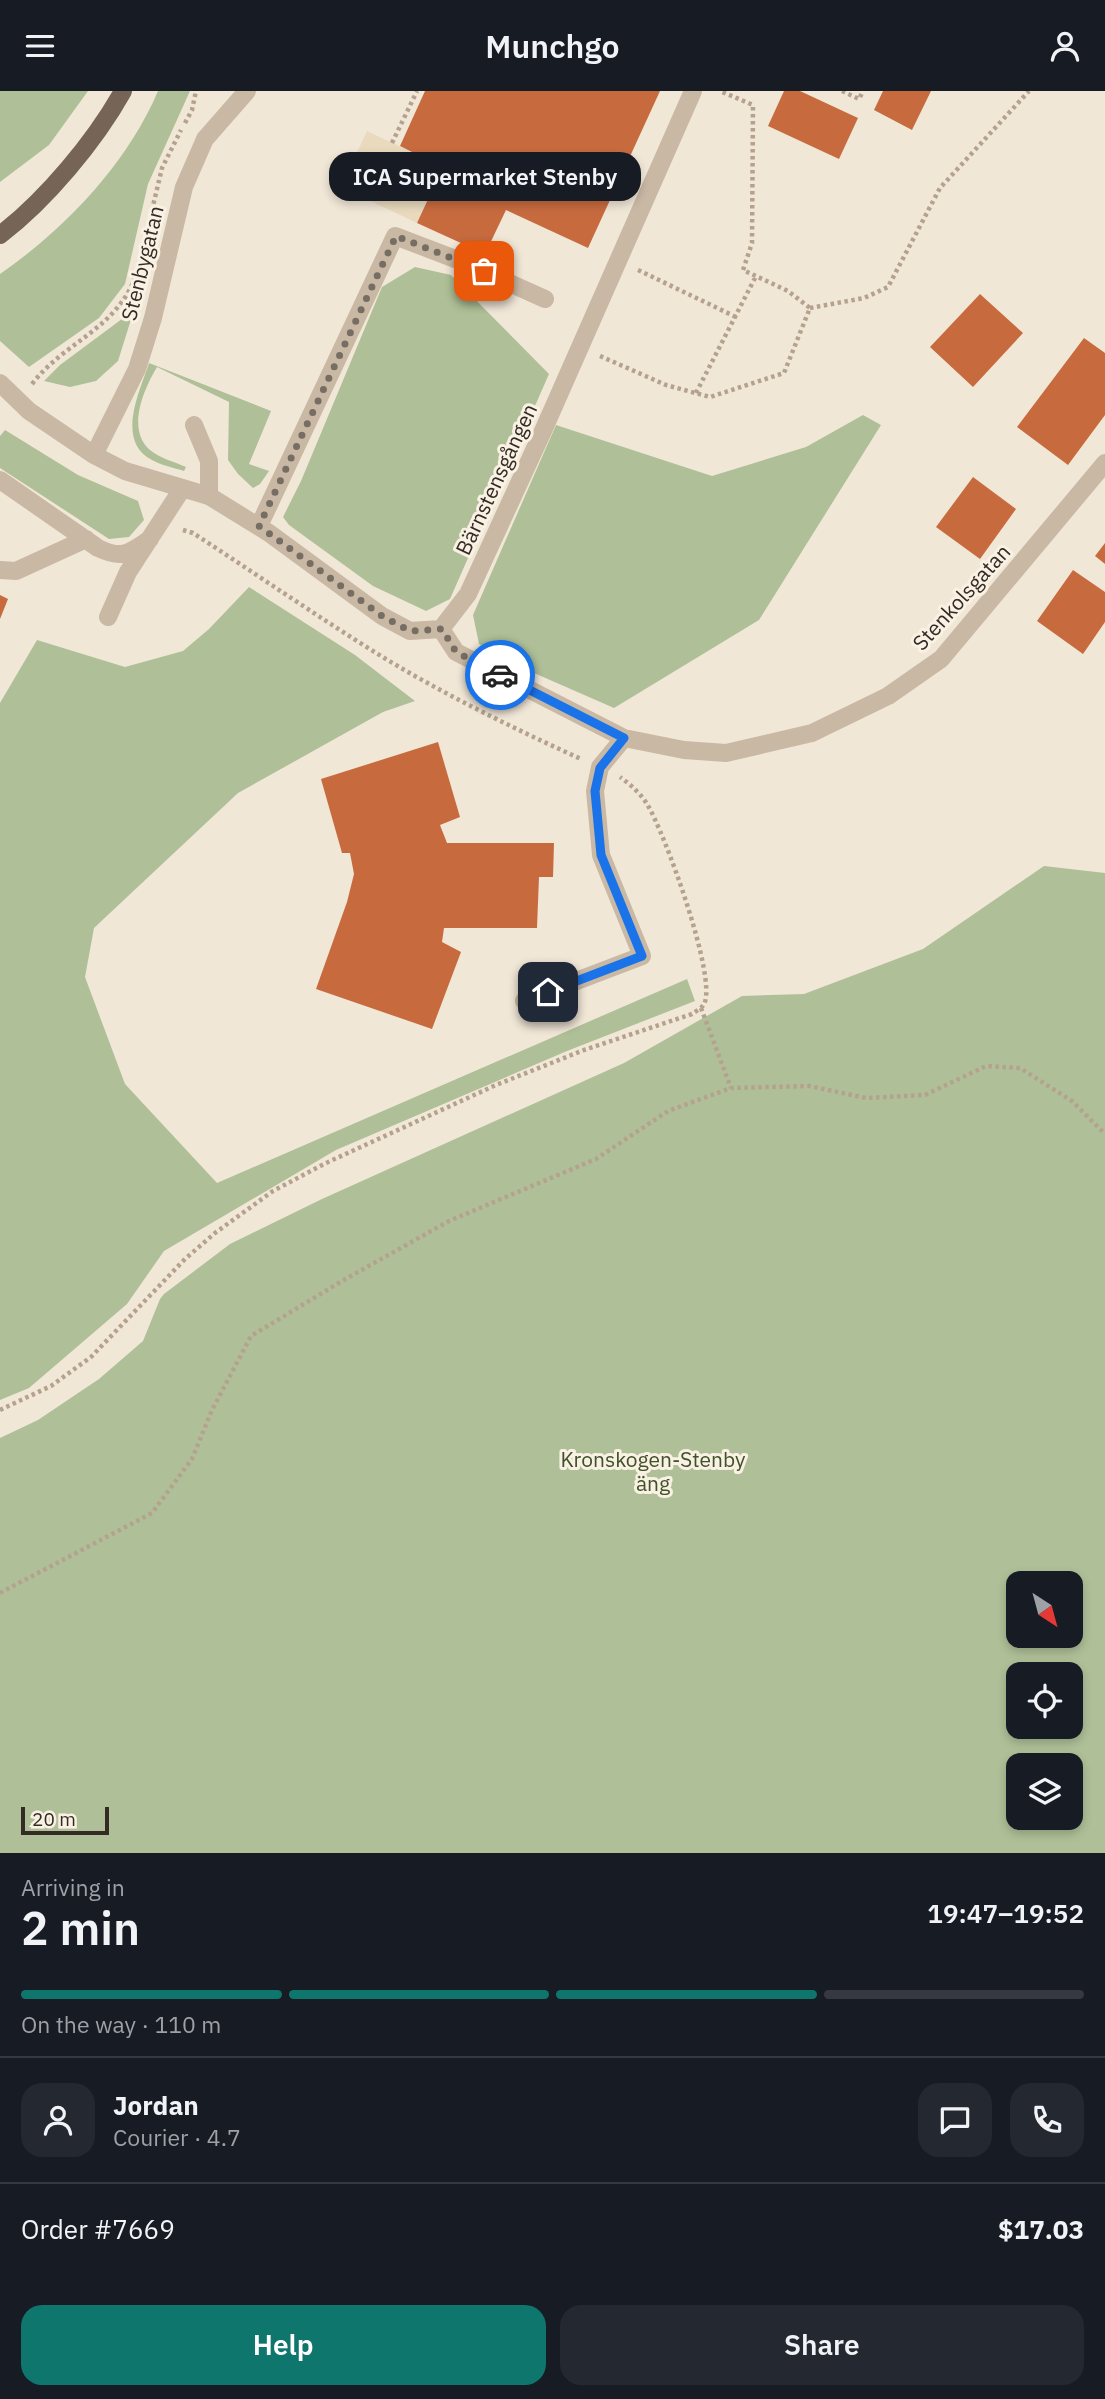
<!DOCTYPE html>
<html lang="en">
<head>
<meta charset="utf-8">
<style>
  body { margin:0; font-family:"IBM Plex Sans",sans-serif; background:#242831; color:#f1f3f6; height:100vh; display:flex; flex-direction:column; font-size:26px; white-space:nowrap }
  * { box-sizing:border-box; margin:0 }
  p { font-size:23px; color:#9ea1a6 }
  .icon { flex:none; width:38px; height:38px; fill:none; stroke:currentColor; stroke-width:2; stroke-linecap:round; stroke-linejoin:round }
  .map { position:relative; height:1762px; overflow:hidden }
  .details { display:flex; flex-direction:column; background:#171b24; flex:1 }
  .details>* { flex:none }
  .needle { width:46px; rotate:144deg }
  .controls { position:absolute; left:1006px; top:1480px; display:grid; gap:14px }
  .controls a { display:grid; place-items:center; width:77px; height:77px; border-radius:14px; background:#171b24; box-shadow:0 4px 10px #0003; font-size:35px }
  .scale { position:absolute; left:21px; bottom:18px; width:88px; box-sizing:border-box; padding-left:7px; border:4px solid #342b25; border-top:0; font-size:19px; line-height:24px; white-space:nowrap; color:#342b25; -webkit-text-stroke:5px #f9f1e3; paint-order:stroke }
  .pin { position:absolute; display:grid; place-items:center; width:60px; height:60px; color:#fff; margin:-30px; border-radius:14px; box-shadow:0 4px 10px #0006 }
  .courier { position:absolute; display:grid; place-items:center; width:70px; height:70px; margin:-35px; border:5px solid #1a73e8; border-radius:50%; background:#fff; color:#222; box-shadow:0 2px 9px #0007 }
  .bubble { position:absolute; height:49px; border-radius:21px; background:#171b24; box-shadow:0 4px 10px #0003; font-size:23px; font-weight:600; line-height:49px; text-align:center }
  .head em { font-style:normal; font-weight:600 }
  .head div { display:flex; flex-direction:column-reverse }
  .head { display:flex; align-items:center; justify-content:space-between; height:119px; padding:0 21px }
  h1 { font-size:46px; font-weight:600; line-height:52px }
  .bar { display:grid; grid-template-columns:repeat(4,1fr); gap:10px 7px; align-content:center; height:84px; padding:0 21px }
  .bar i { height:9px; border-radius:5px; background:#363941 }
  .bar .selected { background:#0f766e }
  .bar p { grid-column:span 4 }
  .line { display:flex; align-items:center; gap:18px; padding:0 21px; border-top:2px solid #363941 }
  .line div { flex:1 }
  .round { display:grid; place-items:center; flex:none; width:74px; height:74px; border-radius:21px; background:#242831 }
  .cta { display:flex; gap:14px; margin-top:auto; padding:14px 21px }
  .cta a { flex:1; height:80px; border-radius:21px; background:#0f766e; color:#fff; font-size:28px; font-weight:600; line-height:80px; text-align:center }
  .cta a+a { background:#242831; color:#f1f3f6 }
  header { display:flex; justify-content:space-between; align-items:center; height:91px; padding:0 21px; background:#171b24; font-size:32px; font-weight:600 }
  .map>svg:first-child { display:block }
  .green { fill:#afc098; fill-rule:evenodd }
  .plaza { fill:#e9dabe }
  .building { fill:#c76b3f }
  .lines { fill:none; stroke-linecap:round; stroke-linejoin:round }
  .path { stroke:#b5a28e; stroke-width:4.5; stroke-dasharray:3.5 3.5; stroke-linecap:butt }
  .minor { stroke:#c9b8a4; stroke-width:18 }
  .major { stroke:#766456; stroke-width:18 }
  .done { stroke:#766d63; stroke-width:7; stroke-dasharray:0 12.6 }
  .route { stroke:#1a73e8; stroke-width:9 }
  .labels { text-anchor:middle; dominant-baseline:central; stroke-width:6; stroke-linejoin:round; paint-order:stroke }
  .street-label { font-size:21px; fill:#342b25; stroke:#f9f1e3 }
  .park-label { font-size:21px; fill:#405229; stroke:#f9f1e3 }
</style>
</head>
<body>
<header><svg class="icon" aria-label="menu" viewBox="0 0 24 24"><path d="M4 6h16M4 12h16M4 18h16"/></svg>Munchgo<svg class="icon" aria-label="person" viewBox="0 0 24 24"><circle cx="12" cy="8" r="4"/><path d="M4 21q1-7 8-7t8 7"/></svg></header>
<div class="map">
<svg width="1105" height="1762" viewBox="0 0 1105 1762">
  <rect width="100%" height="100%" fill="#f1e7d7"/>
  <path class="green" d="M 0,0 L 88,0 L 49,54 L 0,91 Z
    M 158,0 L 190,0 L 148,93 L 125,193 L 99,227 L 29,276 L 0,250 L 0,183 C 65,138 127,73 158,0 Z
    M 415,176 L 451,184 L 549,283 L 450,508 L 426,520 L 373,495 L 289,434 L 283,426 L 301,390 L 382,196 Z
    M 134,219 L 118,270 L 96,290 L 70,296 L 44,290 L 60,274 Z
    M 149,272 L 271,320 L 249,373 L 269,380 L 260,393 L 253,397 L 238,383 L 228,369 L 229,311 L 157,276 C 144,298 126,338 150,359 C 159,367 175,371 186,376 L 184,380 C 174,377 161,374 152,369 C 115,350 140,300 149,272 Z
    M 863,324 L 881,334 L 759,529 L 614,617 L 518,575 L 479,553 L 473,524 L 556,334 L 712,385 L 806,356 Z
    M 5,339 L 78,384 L 138,410 L 144,429 L 129,446 L 109,448 L 0,377 L 0,345 Z
    M 249,496 L 355,564 L 415,610 L 383,621 L 238,702 L 94,837 L 85,886 L 125,993 L 217,1092 L 687,888 L 695,910 L 567,960 L 336,1059 L 164,1160 L 127,1213 L 29,1297 L 0,1309 L 0,612 L 37,549 L 125,576 L 183,560 L 209,538 Z
    M 1044,775 L 1105,782 L 1105,1762 L 0,1762 L 0,1347 L 38,1329 L 99,1288 L 143,1250 L 160,1208 L 164,1203 L 230,1153 L 322,1108 L 624,972 L 742,905 L 804,903 L 923,858 ZM 1018,1493 L 1071,1493 L 1071,1545 L 1018,1545 ZM 1018,1584 L 1071,1584 L 1071,1636 L 1018,1636 ZM 1018,1675 L 1071,1675 L 1071,1727 L 1018,1727 Z"/>
  <path class="plaza" d="M 367,40 L 422,66 L 415,82 L 436,91 L 417,132 L 341,96 Z"/>
  <path class="building" d="M 425,0 L 660,0 L 588,157 L 506,119 L 485,163 L 417,132 L 436,91 L 415,82 L 422,66 L 400,55 Z
    M 784,0 L 800,0 L 858,27 L 839,68 L 768,35 Z
    M 883,0 L 931,0 L 912,39 L 874,19 Z
    M 980,203 L 1023,242 L 973,296 L 930,256 Z
    M 1084,247 L 1105,262 L 1105,324 L 1068,374 L 1017,336 Z
    M 973,386 L 1016,418 L 980,468 L 936,436 Z
    M 1105,452 L 1105,473 L 1095,465 Z
    M 1073,479 L 1105,501 L 1105,531 L 1083,563 L 1037,530 Z
    M 0,504 L 8,508 L 0,528 Z
    M 438,651 L 460,726 L 440,734 L 447,752 L 554,752 L 553,786 L 539,786 L 537,837 L 444,837 L 442,851 L 461,861 L 432,938 L 316,898 L 347,811 L 354,783 L 350,762 L 342,762 L 321,688 Z"/>
  <g class="lines">
    <path class="path" d="M 842,0 L 859,8 L 863,0
      M 185,32 L 192,19 L 196,0
      M 392,52 L 417,0
      M 147,140 L 162,77 L 181,39
      M 638,179 L 736,226
      M 810,217 L 864,207 L 888,196 L 940,97 L 1029,0
      M 600,265 L 666,294 L 710,306 L 784,282 L 810,217 L 788,200 L 743,179 L 752,152 L 753,14 L 720,0
      M 32,293 C 66,249 117,239 137,182
      M 696,302 L 756,185
      M 183,439 L 193,442 C 256,483 318,526 381,565 C 445,604 513,637 581,668
      M 701,917 L 731,997
      M 0,1319 L 51,1295 L 91,1266 L 185,1168 L 215,1142 L 273,1100 L 326,1072 L 496,994 L 584,959 L 692,923 C 696,920 702,917 704,913 C 718,888 664,740 647,713 C 640,702 631,694 620,686
      M 0,1502 L 152,1422 L 192,1368 L 212,1319 L 251,1245 L 342,1190 L 449,1130 L 596,1068 L 668,1020 L 731,997 L 809,995 L 866,1007 L 925,1004 L 986,975 L 1020,977 L 1072,1010 L 1105,1043"/>
    <path class="minor" d="M 0,292 L 29,320 L 94,364 L 125,380 L 209,405 L 269,442 L 382,525 L 410,540 L 441,538 L 468,503 L 543,340 L 693,0
      M 194,334 L 209,370 L 209,405
      M 94,364 L 137,278 L 153,227 L 184,96 L 205,48 L 247,0
      M 0,389 L 98,457 C 123,469 129,462 150,448
      M 259,435 L 395,145 L 463,171 L 545,208
      M 0,479 L 16,480 L 86,448
      M 108,526 L 128,481 L 182,398
      M 441,538 L 456,561 L 624,647 L 684,659 L 726,662 L 812,642 L 888,605 L 941,568 L 1105,372
      M 524,910 L 642,865 L 601,764 L 595,700 L 600,676 L 624,647"/>
    <path class="major" d="M 0,144 C 46,109 95,50 123,0"/>
  </g>
  <g class="lines">
    <path class="done" d="M 484,180 L 396,145 L 259,435 L 382,525 L 410,540 L 442,538 L 456,561 L 500,584"/>
    <path class="route" d="M 500,584 L 624,647 L 600,677 L 595,700 L 601,764 L 642,865 L 548,901"/>
  </g>
  <g class="labels">
    <g class="street-label">
      <text transform="translate(142 172) rotate(-76)">Stenbygatan</text>
      <text transform="translate(496 388) rotate(-65)">Bärnstensgången</text>
      <text transform="translate(961 506) rotate(-48)">Stenkolsgatan</text>
    </g>
    <g class="park-label">
      <text x="653" y="1368">Kronskogen-Stenby<tspan x="653" dy="24">äng</tspan></text>
    </g>
  </g>
</svg>
<div class="controls">
<a><svg class="needle" viewBox="-14 -14 28 28"><path d="M0-13l5 13h-10z" fill="#e53935"/><path d="M0 13l5-13h-10z" fill="#9ea1a6"/></svg></a>
<a><svg class="icon" aria-label="locate" viewBox="0 0 24 24"><circle cx="12" cy="12" r="6"/><path d="M12 2v4M12 18v4M2 12h4M18 12h4"/></svg></a>
<a><svg class="icon" aria-label="layers" viewBox="0 0 24 24"><path d="M12 4l9 5-9 5-9-5zM3 14l9 5 9-5"/></svg></a>
</div>
<div class="scale">20 m</div>
<div class="pin" style="left:484px;top:180px;background:#ea580c"><svg class="icon" aria-label="bag" viewBox="0 0 24 24"><path d="M5 8h14l-1 12H6zM9 8a3 3 0 0 1 6 0"/></svg></div>
<div class="pin" style="left:548px;top:901px;background:#1f2937"><svg class="icon" aria-label="home" viewBox="0 0 24 24"><path d="M3 11l9-7 9 7M6 9v11h12V9"/></svg></div>
<div class="courier" style="left:500px;top:584px"><svg class="icon" aria-label="car" viewBox="0 0 24 24"><path d="M5 17H2v-5l4-1 3-4h7l3 4 3 1v5h-3M9 17h6M6 11h13"/><circle cx="7" cy="17" r="2"/><circle cx="17" cy="17" r="2"/></svg></div>
<div class="bubble" style="left:329px;top:61px;width:312px">ICA Supermarket Stenby</div>
</div>
<section class="details">
<div class="head"><div><h1>2 min</h1><p>Arriving in</p></div><em>19:47–19:52</em></div>
<div class="bar"><i class="selected"></i><i class="selected"></i><i class="selected"></i><i></i><p>On the way · 110 m</p></div>
<div class="line" style="height:126px"><a class="round"><svg class="icon" aria-label="person" viewBox="0 0 24 24"><circle cx="12" cy="8" r="4"/><path d="M4 21q1-7 8-7t8 7"/></svg></a><div><b>Jordan</b><p>Courier · 4.7</p></div><a class="round"><svg class="icon" aria-label="chat" viewBox="0 0 24 24"><path d="M4 5h16v11H9l-5 4z"/></svg></a><a class="round"><svg class="icon" aria-label="phone" viewBox="0 0 24 24"><path d="M5 4h4l2 5-3 2q2 4 5 5l2-3 5 2v4C11 20 4 13 5 4z"/></svg></a></div>
<div class="line" style="height:91px"><div>Order #7669</div><b>$17.03</b></div>
<div class="cta"><a>Help</a><a>Share</a></div>
</section>
</body>
</html>
